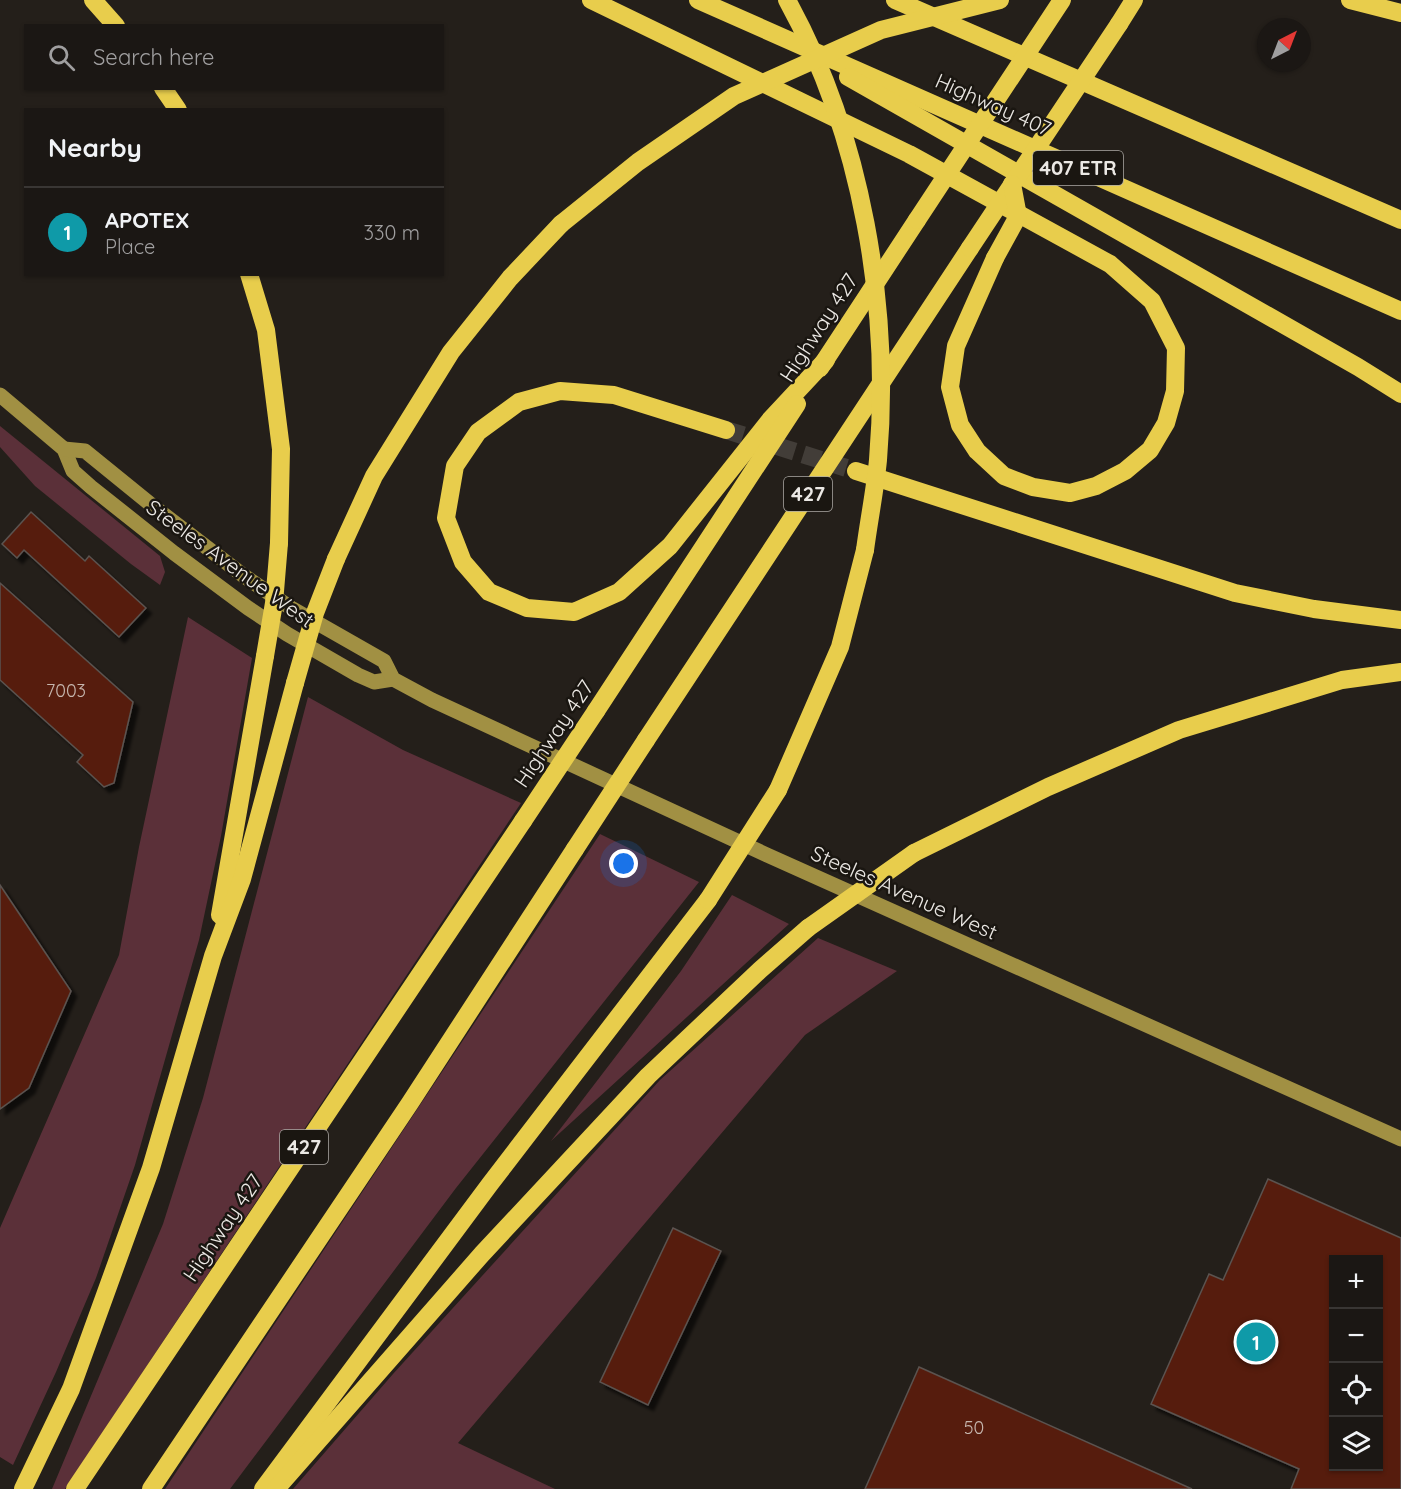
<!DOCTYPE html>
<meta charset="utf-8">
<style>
:root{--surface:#1b1714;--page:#24201d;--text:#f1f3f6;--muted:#a09fa0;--line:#393634;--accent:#a5b1fc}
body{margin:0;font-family:Quicksand,sans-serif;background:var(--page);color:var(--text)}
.controls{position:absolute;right:18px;bottom:18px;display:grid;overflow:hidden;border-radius:0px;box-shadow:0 2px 4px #0004}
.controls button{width:54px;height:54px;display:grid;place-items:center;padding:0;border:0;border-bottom:2px solid var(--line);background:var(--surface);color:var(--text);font:30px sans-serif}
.compass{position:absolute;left:1257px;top:18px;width:54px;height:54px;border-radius:50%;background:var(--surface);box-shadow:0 2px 4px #0004;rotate:42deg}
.you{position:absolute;left:624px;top:864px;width:21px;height:21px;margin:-15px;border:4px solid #fff;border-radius:50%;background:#1a73e8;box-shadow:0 0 0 9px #1a73e833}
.badge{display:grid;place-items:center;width:39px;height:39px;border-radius:50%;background:var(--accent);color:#fff;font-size:20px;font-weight:700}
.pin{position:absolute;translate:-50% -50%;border:3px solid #fff;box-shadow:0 2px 6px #0006}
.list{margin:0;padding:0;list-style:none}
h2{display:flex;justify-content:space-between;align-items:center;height:78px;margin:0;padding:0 24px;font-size:26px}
h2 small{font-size:20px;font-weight:400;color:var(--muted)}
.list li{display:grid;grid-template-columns:39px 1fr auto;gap:18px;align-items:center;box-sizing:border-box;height:90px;padding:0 24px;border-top:2px solid var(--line)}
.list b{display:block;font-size:22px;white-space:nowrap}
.list p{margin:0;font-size:20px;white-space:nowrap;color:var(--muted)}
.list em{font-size:20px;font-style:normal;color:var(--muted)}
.icon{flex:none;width:33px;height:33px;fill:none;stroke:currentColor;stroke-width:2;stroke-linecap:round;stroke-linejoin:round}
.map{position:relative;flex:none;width:1401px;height:1489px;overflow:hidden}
.search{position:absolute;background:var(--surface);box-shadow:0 2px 4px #0004;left:24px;top:24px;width:420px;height:66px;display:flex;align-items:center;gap:15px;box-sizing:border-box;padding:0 21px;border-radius:0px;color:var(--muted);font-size:22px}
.panel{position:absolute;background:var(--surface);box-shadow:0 2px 4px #0004;left:24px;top:108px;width:420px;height:168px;border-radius:0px}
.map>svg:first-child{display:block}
.green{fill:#5b3039}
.building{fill:#561f0e;stroke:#5b5350;stroke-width:1.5;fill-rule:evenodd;filter:url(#shadow)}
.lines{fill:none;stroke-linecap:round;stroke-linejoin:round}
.motorway-tunnel{stroke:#423d38;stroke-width:18;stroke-dasharray:18 9;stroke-linecap:butt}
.secondary{stroke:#a19043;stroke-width:15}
.motorway{stroke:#e8cd4c;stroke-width:18}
.motorway-bridge{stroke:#e8cd4c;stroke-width:18}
.labels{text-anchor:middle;stroke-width:5;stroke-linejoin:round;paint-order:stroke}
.number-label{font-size:18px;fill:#c6b6ae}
.shield{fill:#1a1611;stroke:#aca9a5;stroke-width:1.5}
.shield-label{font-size:20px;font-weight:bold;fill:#ebe8e4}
.street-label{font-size:21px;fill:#ebe8e4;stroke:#1a1611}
</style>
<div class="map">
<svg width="1401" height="1489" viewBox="0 0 1401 1489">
<defs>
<filter id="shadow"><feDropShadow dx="5.5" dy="5.5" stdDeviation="1.5" flood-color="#0009"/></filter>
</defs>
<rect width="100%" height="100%" fill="#241f1a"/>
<!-- green -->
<g class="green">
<polygon points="0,426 160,556 165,572 160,585 131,564 35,486 0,447"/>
<polygon points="188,617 252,658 221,836 199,940 135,1165 96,1278 56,1372 13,1465 0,1457 0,1228 119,955 139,847"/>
<polygon points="308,697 403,750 521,803 65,1489 52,1489 163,1224 203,1098"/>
<polygon points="600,834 699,882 456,1188 230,1489 165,1489"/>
<polygon points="732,895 789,924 551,1141 681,971"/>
<polygon points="818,938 897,971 805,1035 458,1443 555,1489 293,1489 393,1374 660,1080"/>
</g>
<!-- building -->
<g class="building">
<polygon points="31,512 85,561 89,556 146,608 119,637 24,550 17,558 2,544"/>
<polygon points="0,583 133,702 114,783 104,787 77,762 83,755 0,680"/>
<polygon points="0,885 71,991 29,1088 0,1109"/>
<path d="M1268 1179 1401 1238V1489H1291L1299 1469 1151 1404 1209 1274 1223 1280ZM1334 1260H1378V1467H1334Z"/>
<polygon points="673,1228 721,1251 648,1405 600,1382"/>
<polygon points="919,1367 1192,1489 865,1489"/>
</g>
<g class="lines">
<!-- motorway-tunnel -->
<polyline class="motorway-tunnel" points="726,430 856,471"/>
<!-- secondary -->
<g class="secondary">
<polyline points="0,395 64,449 73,471 91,487 174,553 248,608 287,634 358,675 374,682 393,679"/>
<polyline points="64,449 85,451 154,507 244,576 291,608 384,661 393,679 432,700 767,855 1401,1139"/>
</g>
<!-- motorway -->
<g class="motorway">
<polyline points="93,0 116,26"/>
<polyline points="591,0 909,154 1110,264 1152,301 1176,348 1175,391 1166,423 1150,450 1125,471 1096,486 1070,493 1033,487 1004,476 977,451 960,425 950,387 956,346 995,258"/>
<polyline points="698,0 1401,311"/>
<polyline points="895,0 1401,220"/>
<polyline points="1350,0 1401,13"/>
<polyline points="1119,24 1134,0"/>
<polyline points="848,77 1358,367 1401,394"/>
<polyline points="163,88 178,110"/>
<polyline points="249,274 266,330 281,449 279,543"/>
<polyline points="820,368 917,220"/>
<polyline points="726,430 614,395 560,391 519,402 478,432 455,466 446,518 463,562 489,592 527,608 574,612 619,592 670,546 770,420 826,360"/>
<polyline points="856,471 1235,593 1314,609 1401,620"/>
<polyline points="336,559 374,476 451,352 510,278 561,224"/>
<polyline points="596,711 797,404"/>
<polyline points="646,740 970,248"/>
<polyline points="778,790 840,647 865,550"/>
<polyline points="914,853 1048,787 1179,730 1342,680 1401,672"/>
<polyline points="220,915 265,656"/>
<polyline points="23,1489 71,1389 151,1168 213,956 242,879 295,683"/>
<polyline points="75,1489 523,821"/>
<polyline points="151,1489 410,1103 575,849"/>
<polyline points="263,1489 490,1184 708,900"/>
<polyline points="276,1489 482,1254 648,1076 760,970 808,928"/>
</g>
<!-- motorway-bridge -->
<g class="motorway-bridge">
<path d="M787 0C862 136 891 306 878 460 875 490 869 520 865 550"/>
<polyline points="917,220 1062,0"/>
<polyline points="561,224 638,162 734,96 881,30 1000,0"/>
<polyline points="970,248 1119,24"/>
<polyline points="995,258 1018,216 1012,184"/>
<polyline points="265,656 274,603 279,543"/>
<polyline points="295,683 315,613 336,559"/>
<polyline points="523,821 596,711"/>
<polyline points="575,849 646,740"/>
<polyline points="708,900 778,790"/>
<polyline points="808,928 914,853"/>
</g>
</g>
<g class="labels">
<!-- number labels -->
<g class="number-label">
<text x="66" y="697">7003</text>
<text x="974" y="1434">50</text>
</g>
<!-- shield labels -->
<g class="shield">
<rect x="1033" y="151" width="90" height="34" rx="4.5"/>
<rect x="784" y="477" width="48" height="34" rx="4.5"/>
<rect x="280" y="1130" width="48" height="34" rx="4.5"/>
</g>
<g class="shield-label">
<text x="1078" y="175">407 ETR</text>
<text x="808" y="501">427</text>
<text x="304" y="1154">427</text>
</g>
<!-- street labels -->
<g class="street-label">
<text transform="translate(993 105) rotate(24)" y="7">Highway 407</text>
<text transform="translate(819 328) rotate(-57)" y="7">Highway 427</text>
<text transform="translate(230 564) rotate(36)" y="7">Steeles Avenue West</text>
<text transform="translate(554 734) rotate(-56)" y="7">Highway 427</text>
<text transform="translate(904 893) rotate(24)" y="7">Steeles Avenue West</text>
<text transform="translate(223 1228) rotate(-56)" y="7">Highway 427</text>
</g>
</g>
</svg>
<div class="controls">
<button>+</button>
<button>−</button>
<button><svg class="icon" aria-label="locate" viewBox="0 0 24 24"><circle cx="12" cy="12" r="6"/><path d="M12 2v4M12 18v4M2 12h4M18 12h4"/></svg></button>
<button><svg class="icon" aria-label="layers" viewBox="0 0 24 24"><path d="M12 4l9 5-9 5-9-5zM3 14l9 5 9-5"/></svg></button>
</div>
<svg class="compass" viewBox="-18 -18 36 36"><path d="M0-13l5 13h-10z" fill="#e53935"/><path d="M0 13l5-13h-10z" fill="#a09fa0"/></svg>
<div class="you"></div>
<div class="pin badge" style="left:1256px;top:1342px;background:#0f9aa8">1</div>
<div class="search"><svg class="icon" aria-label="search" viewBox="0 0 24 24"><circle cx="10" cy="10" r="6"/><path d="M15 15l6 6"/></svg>Search here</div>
<section class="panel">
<h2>Nearby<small></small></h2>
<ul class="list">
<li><span class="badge" style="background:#0f9aa8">1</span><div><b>APOTEX</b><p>Place</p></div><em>330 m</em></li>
</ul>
</section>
</div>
